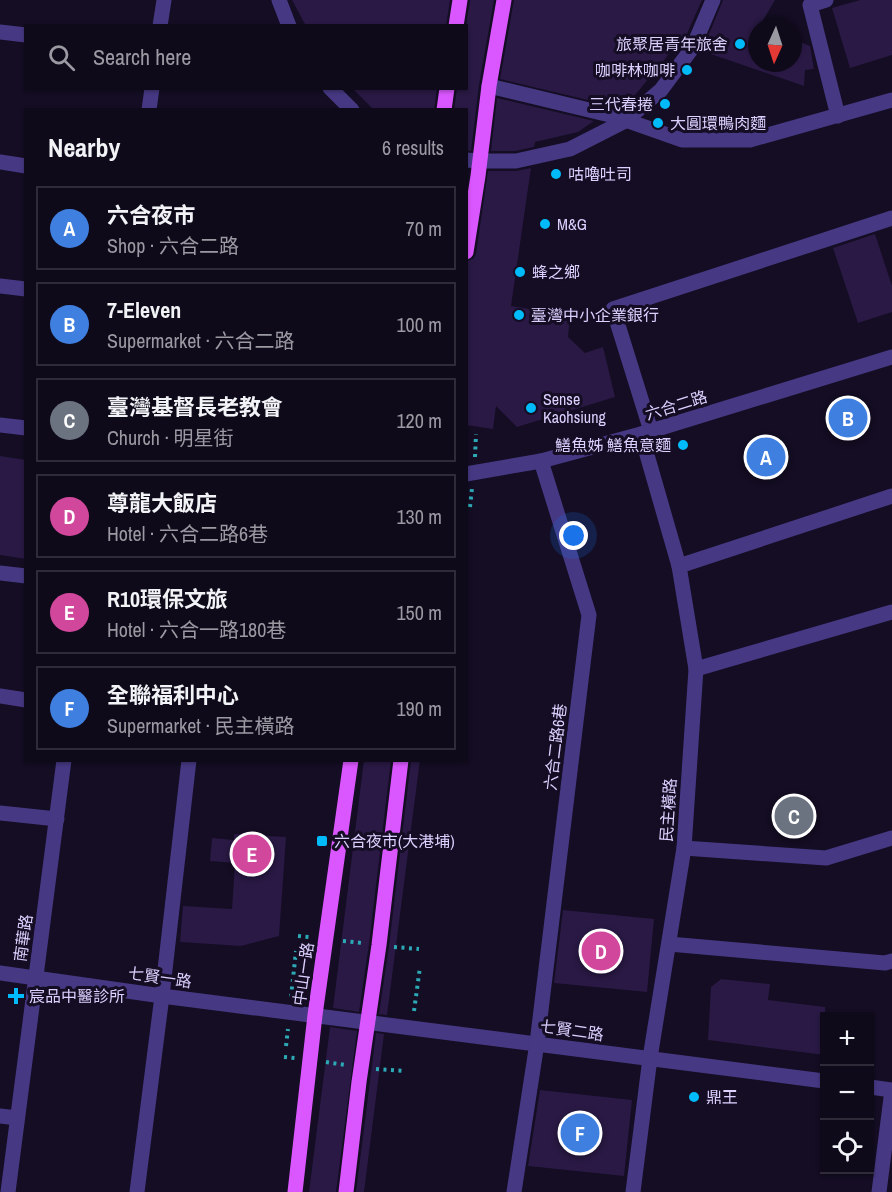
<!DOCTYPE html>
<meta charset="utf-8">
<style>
:root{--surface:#0f0a1a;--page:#1d1827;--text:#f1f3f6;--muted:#9b9aa2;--line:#2f2b39;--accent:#8c9099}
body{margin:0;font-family:"Archivo Narrow","Noto Sans TC",sans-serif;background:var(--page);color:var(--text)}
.controls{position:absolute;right:18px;bottom:18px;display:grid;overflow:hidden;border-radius:0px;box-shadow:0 2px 4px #0004}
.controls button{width:54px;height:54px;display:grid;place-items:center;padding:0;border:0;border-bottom:2px solid var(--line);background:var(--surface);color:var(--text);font:30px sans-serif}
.compass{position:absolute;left:748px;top:18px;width:54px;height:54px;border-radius:50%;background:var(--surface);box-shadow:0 2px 4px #0004;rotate:183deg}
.you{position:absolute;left:574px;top:536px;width:21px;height:21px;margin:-15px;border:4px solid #fff;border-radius:50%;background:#1a73e8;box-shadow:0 0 0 9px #1a73e833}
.badge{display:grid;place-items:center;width:39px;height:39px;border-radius:50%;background:var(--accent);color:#fff;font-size:20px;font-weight:700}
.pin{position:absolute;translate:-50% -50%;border:3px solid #fff;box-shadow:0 2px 6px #0006}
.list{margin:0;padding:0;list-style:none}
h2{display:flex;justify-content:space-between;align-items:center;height:78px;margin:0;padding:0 24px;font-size:26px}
h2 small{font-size:20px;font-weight:400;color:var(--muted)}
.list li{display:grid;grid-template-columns:39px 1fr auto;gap:18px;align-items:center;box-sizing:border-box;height:84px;margin:0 12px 12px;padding:0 12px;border:2px solid var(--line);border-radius:0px}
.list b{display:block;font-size:22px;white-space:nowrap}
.list p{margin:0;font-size:20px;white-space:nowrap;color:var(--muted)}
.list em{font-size:20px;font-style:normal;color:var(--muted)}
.icon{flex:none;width:33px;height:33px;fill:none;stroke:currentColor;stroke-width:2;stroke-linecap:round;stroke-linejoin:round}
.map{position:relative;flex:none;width:892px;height:1192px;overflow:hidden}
.search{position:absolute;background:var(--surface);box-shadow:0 2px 4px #0004;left:24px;top:24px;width:444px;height:66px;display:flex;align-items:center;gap:15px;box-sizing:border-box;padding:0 21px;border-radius:0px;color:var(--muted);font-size:22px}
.panel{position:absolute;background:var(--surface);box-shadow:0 2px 4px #0004;left:24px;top:108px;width:444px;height:654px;border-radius:0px}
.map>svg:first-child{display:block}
.building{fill:#291944}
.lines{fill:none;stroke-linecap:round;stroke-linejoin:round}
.path{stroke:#2da9b6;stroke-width:4;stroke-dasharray:3 4.5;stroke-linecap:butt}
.minor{stroke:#463883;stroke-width:15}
.major{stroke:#da57ff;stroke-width:15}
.poi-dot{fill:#00bbfb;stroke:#140d23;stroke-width:2}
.labels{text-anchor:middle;stroke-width:6;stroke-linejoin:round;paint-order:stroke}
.poi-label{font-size:16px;fill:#dcd0ff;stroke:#140d23;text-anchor:start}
.street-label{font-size:16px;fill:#dcd0ff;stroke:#140d23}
</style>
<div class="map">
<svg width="892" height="1192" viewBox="0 0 892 1192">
<rect width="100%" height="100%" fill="#140d23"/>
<!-- building -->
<g class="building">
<polygon points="292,0 450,0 446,26 306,26"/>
<polygon points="470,0 494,0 479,85 471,151 466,150 466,110 454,110 457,88 466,88 466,26"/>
<polygon points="514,0 702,0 682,45 678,43 636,94 617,107 500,79"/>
<polygon points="723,0 775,0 759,27 757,27 757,63 793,63 793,39 810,46 814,69 805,70 804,86 702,51"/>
<polygon points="860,0 892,0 892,55 850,68 832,8"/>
<polygon points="352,88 437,88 434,110 374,110"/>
<polygon points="497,98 594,121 578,132 535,142 534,147 515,151 491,151"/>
<polygon points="531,168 511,306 570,315 568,337 585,353 603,347 615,397 517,427 496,406 493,429 466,425 466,261 473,259 476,254 488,171 516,171"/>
<polygon points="875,234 892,286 892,312 858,323 833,248"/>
<polygon points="0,456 26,460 26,559 0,555"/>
<polygon points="364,760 391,760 369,944 359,1012 333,1008"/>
<polygon points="411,760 420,760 387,1015 379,1014 389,946"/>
<polygon points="234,834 286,837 279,936 241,946 180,942 183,906 232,909 235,863 210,861 212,838 234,840"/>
<polygon points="563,910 654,919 647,992 554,983"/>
<polygon points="721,979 770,984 768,1000 825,1007 825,1055 708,1040 711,987"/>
<polygon points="330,1027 357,1031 336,1192 309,1192"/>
<polygon points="376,1033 384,1034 364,1192 356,1192"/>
<polygon points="540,1090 632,1100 624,1176 528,1166"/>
</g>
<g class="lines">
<!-- path -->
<g class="path">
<polyline points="475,457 476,434"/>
<polyline points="470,507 472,488"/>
<polyline points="298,936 309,937"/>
<polyline points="343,941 362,943"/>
<polyline points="394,947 419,949"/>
<polyline points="291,997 296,951"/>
<polyline points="414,1011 420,967"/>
<polyline points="286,1046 288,1029"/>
<polyline points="284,1057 295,1058"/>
<polyline points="326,1062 345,1065"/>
<polyline points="376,1069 405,1071"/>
</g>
<!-- minor -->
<g class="minor">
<polyline points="279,0 289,26"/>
<polyline points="826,0 810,5 838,116"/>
<polyline points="160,26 164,0"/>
<polyline points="0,32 26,35"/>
<polyline points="489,86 614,116 682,140 750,140 892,100"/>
<polyline points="330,88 352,110"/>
<polyline points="149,110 152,88"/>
<polyline points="466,160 480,161 516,161 570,149 625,121 661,90 693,47 713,0"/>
<polyline points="0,162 26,166"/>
<polyline points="0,286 26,289"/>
<polyline points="0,425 26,428"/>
<polyline points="651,431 613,309 892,218"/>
<polyline points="466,474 541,461 641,434 892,357"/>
<polyline points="679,566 892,496"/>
<polyline points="0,573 26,576"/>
<polyline points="696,669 892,612"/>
<polyline points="0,696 26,700"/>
<polyline points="0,813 57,819"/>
<polyline points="684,848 826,858 892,838"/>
<polyline points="669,944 885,963 892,961"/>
<polyline points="0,973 162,996 824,1081"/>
<polyline points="870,1087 892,1090 879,1192"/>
<polyline points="0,1116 17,1118"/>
<polyline points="8,1192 64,760"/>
<polyline points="137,1192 162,996 189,760"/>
<polyline points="514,1192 537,1043 589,615 541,461"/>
<polyline points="633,1192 650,1058 684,848 696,669 679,566 641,434"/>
</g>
<!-- major -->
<g class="major">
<polyline points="456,26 460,0"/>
<polyline points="444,110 447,88"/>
<polyline points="466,252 478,176 489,86 504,0"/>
<polyline points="295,1192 315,1015 351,760"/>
<polyline points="346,1192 359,1082 379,945 401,760"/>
</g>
</g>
<!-- markers -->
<g class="poi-dot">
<circle cx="740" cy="44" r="6"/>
<circle cx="687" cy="70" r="6"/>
<circle cx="665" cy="104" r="6"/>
<circle cx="658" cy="123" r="6"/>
<circle cx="556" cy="174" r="6"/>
<circle cx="545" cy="224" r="6"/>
<circle cx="520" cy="272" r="6"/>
<circle cx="519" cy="315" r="6"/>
<circle cx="531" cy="408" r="6"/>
<circle cx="683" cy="445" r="6"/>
<rect x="316" y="835" width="12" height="12" rx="3"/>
<path d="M13 987h6v6h6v6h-6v6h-6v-6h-6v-6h6z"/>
<circle cx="694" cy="1097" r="6"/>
</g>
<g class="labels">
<!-- poi labels -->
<g class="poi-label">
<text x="728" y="50" text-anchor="end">旅聚居青年旅舍</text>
<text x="675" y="76" text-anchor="end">咖啡林咖啡</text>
<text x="653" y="110" text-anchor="end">三代春捲</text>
<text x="670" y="129">大圓環鴨肉麵</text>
<text x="568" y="180">咕嚕吐司</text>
<text x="557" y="230">M&amp;G</text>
<text x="532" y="278">蜂之鄉</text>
<text x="531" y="321">臺灣中小企業銀行</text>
<text x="543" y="405">Sense<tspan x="543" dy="18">Kaohsiung</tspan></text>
<text x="671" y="451" text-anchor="end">鱔魚姊 鱔魚意麵</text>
<text x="334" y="847">六合夜市(大港埔)</text>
<text x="29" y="1002">宸品中醫診所</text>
<text x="706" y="1103">鼎王</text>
</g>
<!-- street labels -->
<g class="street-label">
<text transform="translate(676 405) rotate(-17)" y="6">六合二路</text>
<text transform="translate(555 747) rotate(-83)" y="6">六合二路6巷</text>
<text transform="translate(668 810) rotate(-86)" y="6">民主橫路</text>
<text transform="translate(23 938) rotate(-82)" y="6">南華路</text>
<text transform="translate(303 974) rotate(-82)" y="6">中山一路</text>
<text transform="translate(160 977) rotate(8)" y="6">七賢一路</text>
<text transform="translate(572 1030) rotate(8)" y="6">七賢二路</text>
</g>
</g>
</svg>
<div class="controls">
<button>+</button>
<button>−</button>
<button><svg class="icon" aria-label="locate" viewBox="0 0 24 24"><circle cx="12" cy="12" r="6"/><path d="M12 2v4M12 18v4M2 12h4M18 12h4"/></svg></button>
</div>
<svg class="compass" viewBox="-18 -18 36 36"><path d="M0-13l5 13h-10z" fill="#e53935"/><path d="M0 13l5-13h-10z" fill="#9b9aa2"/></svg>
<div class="you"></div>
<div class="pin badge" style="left:766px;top:457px;background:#3f7fe0">A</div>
<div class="pin badge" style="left:848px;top:418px;background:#3f7fe0">B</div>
<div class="pin badge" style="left:794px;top:816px;background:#6b7280">C</div>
<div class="pin badge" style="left:601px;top:951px;background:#d1479c">D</div>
<div class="pin badge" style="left:252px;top:854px;background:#d1479c">E</div>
<div class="pin badge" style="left:580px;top:1133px;background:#3f7fe0">F</div>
<div class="search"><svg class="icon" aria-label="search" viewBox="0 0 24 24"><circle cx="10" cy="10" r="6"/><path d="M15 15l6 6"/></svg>Search here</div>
<section class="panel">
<h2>Nearby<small>6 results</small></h2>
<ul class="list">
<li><span class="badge" style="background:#3f7fe0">A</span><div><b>六合夜市</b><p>Shop · 六合二路</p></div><em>70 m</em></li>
<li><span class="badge" style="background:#3f7fe0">B</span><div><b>7-Eleven</b><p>Supermarket · 六合二路</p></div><em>100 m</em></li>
<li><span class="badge" style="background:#6b7280">C</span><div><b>臺灣基督長老教會</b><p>Church · 明星街</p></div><em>120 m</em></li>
<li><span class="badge" style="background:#d1479c">D</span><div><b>尊龍大飯店</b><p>Hotel · 六合二路6巷</p></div><em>130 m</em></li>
<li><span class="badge" style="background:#d1479c">E</span><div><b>R10環保文旅</b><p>Hotel · 六合一路180巷</p></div><em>150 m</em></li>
<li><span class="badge" style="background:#3f7fe0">F</span><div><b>全聯福利中心</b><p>Supermarket · 民主橫路</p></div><em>190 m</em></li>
</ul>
</section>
</div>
